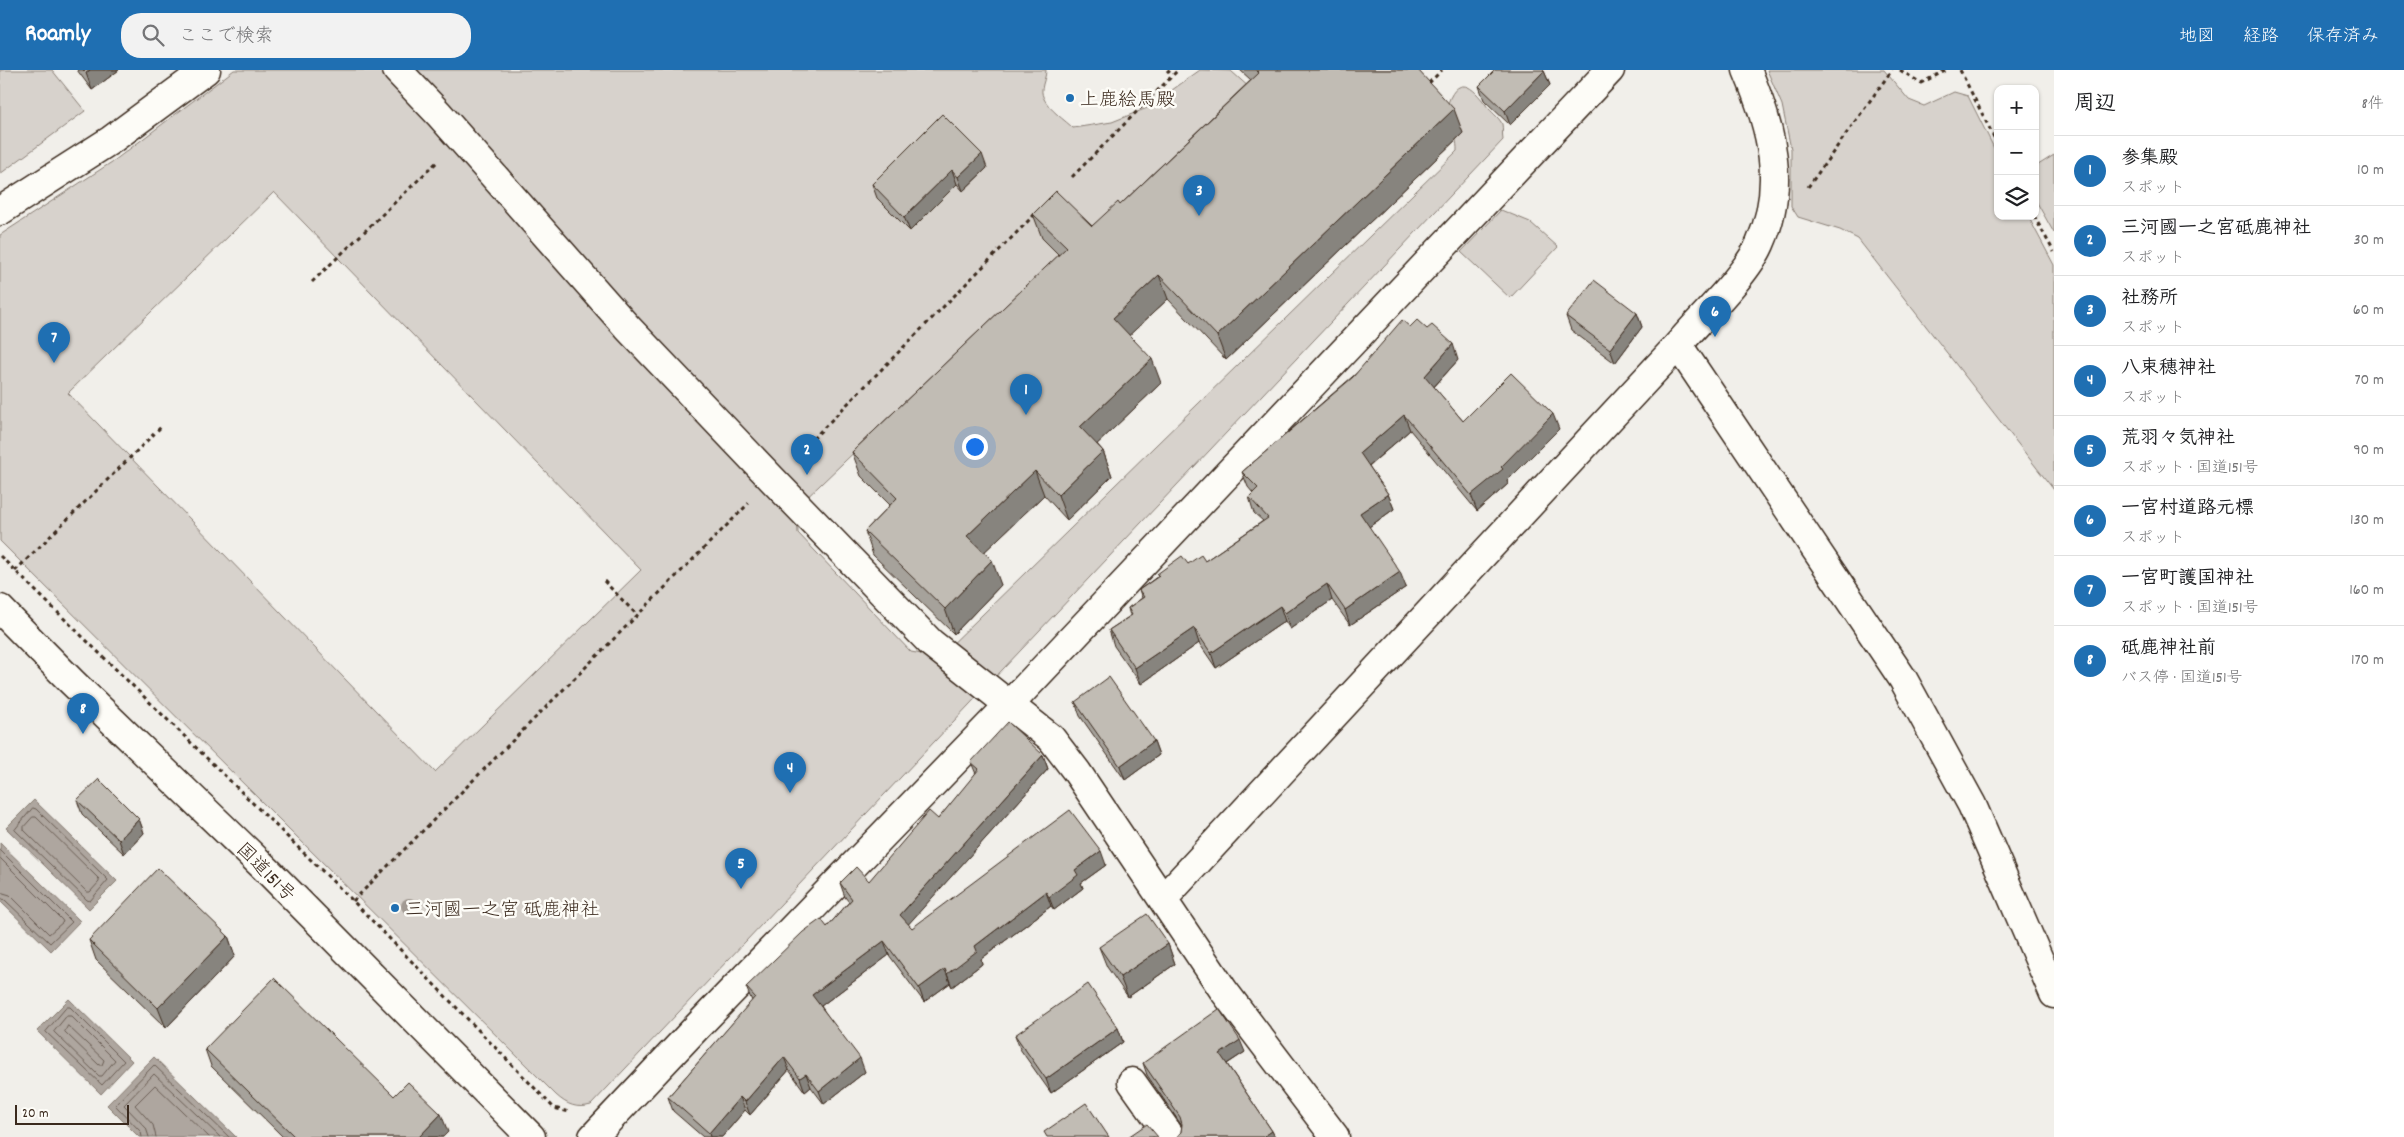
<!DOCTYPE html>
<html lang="ja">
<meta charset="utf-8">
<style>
:root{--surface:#fff;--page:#f2f2f2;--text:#202124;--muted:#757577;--line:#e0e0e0;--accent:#1f6fb2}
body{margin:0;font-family:Dekko,"Klee One",sans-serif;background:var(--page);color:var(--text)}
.controls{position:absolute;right:15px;top:15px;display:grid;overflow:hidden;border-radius:10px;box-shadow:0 1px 4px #0004}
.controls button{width:45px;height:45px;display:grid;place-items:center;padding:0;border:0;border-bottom:1px solid var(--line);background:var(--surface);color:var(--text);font:25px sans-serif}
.scale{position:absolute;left:15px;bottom:12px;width:114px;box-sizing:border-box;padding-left:5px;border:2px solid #3b2a1e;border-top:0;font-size:14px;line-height:18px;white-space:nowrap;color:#3b2a1e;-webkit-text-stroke:4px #fdfcf7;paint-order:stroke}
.you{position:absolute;left:974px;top:376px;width:18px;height:18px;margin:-12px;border:4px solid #fff;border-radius:50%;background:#1a73e8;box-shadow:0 0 0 8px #1a73e833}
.badge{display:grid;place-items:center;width:32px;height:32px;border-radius:50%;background:var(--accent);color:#fff;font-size:16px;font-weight:700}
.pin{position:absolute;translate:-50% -41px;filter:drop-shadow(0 1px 2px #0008)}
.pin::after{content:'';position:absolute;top:26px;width:18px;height:15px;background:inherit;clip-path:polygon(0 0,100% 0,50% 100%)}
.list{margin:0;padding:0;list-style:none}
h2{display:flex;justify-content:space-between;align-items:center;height:65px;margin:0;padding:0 20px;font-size:21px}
h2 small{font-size:16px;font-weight:400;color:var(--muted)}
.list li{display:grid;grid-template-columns:32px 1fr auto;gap:15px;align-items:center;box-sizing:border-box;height:70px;padding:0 20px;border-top:1px solid var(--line)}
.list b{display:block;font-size:19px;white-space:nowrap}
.list p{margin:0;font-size:16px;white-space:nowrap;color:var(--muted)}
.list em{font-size:16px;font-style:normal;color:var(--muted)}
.icon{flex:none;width:28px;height:28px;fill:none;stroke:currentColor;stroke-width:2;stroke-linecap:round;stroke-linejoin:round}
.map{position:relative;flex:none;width:2054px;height:1067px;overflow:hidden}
header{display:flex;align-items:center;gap:30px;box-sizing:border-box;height:70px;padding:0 25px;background:var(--accent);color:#fff}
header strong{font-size:24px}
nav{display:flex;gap:28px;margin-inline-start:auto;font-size:18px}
.search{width:350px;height:45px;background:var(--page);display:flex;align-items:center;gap:12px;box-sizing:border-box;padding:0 18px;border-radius:20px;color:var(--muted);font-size:19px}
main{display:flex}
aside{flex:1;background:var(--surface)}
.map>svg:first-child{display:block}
.green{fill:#d7d2cc;stroke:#897e75;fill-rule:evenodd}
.water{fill:#aea69f;stroke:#80746b}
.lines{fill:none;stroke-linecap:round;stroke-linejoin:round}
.shore{stroke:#695c52;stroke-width:1}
.street-casing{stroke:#3b2a1e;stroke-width:31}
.highway-casing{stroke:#3b2a1e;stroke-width:31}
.path{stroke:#3b2a1e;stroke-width:3;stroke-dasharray:4 4;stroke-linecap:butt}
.street{stroke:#fdfcf7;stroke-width:28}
.highway{stroke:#fdfcf7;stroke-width:28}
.tree{fill:#a29a92}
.wall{fill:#a6a29b;stroke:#3b2a1e}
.shaded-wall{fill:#87847e;stroke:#3b2a1e}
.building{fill:#c1bcb4;stroke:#3b2a1e}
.poi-dot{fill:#1f6fb2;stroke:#fdfcf7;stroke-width:2}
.labels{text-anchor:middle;stroke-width:5;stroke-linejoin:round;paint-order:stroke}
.poi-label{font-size:19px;fill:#3b2a1e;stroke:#fdfcf7;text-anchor:start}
.street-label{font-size:19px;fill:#3b2a1e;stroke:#fdfcf7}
</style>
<header>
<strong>Roamly</strong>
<div class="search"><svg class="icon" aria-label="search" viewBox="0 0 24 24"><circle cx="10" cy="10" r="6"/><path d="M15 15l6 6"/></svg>ここで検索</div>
<nav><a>地図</a><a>経路</a><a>保存済み</a></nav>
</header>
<main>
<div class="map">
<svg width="2054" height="1067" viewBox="0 0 2054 1067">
<rect width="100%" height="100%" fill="#f1efea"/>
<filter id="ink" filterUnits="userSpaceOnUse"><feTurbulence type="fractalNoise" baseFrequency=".02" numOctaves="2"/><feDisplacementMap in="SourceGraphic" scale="10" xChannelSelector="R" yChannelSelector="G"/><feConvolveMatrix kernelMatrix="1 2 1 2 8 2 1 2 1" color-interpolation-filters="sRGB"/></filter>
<g filter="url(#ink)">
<!-- green -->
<g class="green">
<polygon points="0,0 52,0 85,41 0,104"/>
<path d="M234 0H1046C1046 7 1043 12 1042 19 1040 34 1064 49 1073 58L1112 52 1147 38 1200 0 1231 1 1251 19 867 370 797 437 798 463 911 582 939 587 1457 81C1458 63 1442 45 1450 28 1463 1 1479 26 1489 39 1493 43 1500 49 1502 54 1503 58 1502 65 1503 70L591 1035C577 1039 567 1035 556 1025L0 471V165L115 90ZM274 122 641 500 435 702 68 323Z"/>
<polygon points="1767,0 1884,0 1909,30 1924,36 1954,22 1968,26 1998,86 1998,146 2028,146 2054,195 2054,420 1858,169 1840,160 1798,147 1791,136 1791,79 1782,35"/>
<polygon points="2054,85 2054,163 2035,129 2035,97"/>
<polygon points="1501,140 1530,152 1558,177 1510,228 1461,182"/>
</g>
<!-- water -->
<g class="water">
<polygon points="34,730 117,811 89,839 6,758"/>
<polygon points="0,773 80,851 51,881 0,831"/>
<polygon points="69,929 132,991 101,1024 37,961"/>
<polygon points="154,987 236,1067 139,1067 107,1035"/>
</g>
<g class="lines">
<!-- shore -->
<g class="shore">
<polygon points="33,738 36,739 108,810 90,831 87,830 15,760"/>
<polygon points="33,747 36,747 99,809 99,812 90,822 87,822 24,760 24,757"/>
<polyline points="0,780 72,852 50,873 5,830 0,828"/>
<polyline points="0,788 62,850 63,852 49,864 10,825 0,822"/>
<polygon points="67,937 70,937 124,991 102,1015 46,962"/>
<polygon points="67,946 71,946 115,990 102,1006 99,1006 54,962"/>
<polygon points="68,956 104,990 102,995 99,995 65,962"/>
<polyline points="142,1067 141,1062 115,1035 154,995 229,1067"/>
<polyline points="149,1067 146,1058 124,1035 154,1004 220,1067"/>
<polyline points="156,1067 153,1055 135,1035 155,1015 209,1067"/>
</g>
<!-- street casing -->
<g class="street-casing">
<g id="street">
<polyline points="397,0 439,44 628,258 772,409 931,573 1051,668 1077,702 1224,921 1335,1067"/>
<polyline points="0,141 111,70 206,0"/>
<polyline points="1678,275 1903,609 1972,735 2054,924"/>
<path d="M1163 829 1678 275C1701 248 1747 204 1760 174 1787 114 1771 57 1747 0"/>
<polyline points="1132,1012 1171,1067"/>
<polyline points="593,1067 696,958 1009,635 1610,0"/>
</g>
</g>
<!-- highway casing -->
<g class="highway-casing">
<polyline id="highway" points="0,539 72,612 269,802 531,1067"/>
</g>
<!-- path -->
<g class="path">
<polyline points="1167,0 1172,5"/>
<polyline points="1900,0 1921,13 1947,0"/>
<polyline points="1960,0 1998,75"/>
<polyline points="1429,13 1442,0"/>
<polyline points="1072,107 1178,0"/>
<polyline points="1808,117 1892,0"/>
<polyline points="2034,146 2054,182"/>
<polyline points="312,212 438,91"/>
<polyline points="796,386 1036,143"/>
<polyline points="0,486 353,831 554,1038 569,1042"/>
<polyline points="15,501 163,355"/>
<polyline points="604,511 637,545"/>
<polyline points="353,831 749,433"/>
</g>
<!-- street -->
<use href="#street" class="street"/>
<!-- highway -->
<use href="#highway" class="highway"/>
</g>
<!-- trees -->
<circle class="tree" cx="409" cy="836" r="8"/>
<!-- wall -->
<g class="wall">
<polygon points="77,0 119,0 92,20"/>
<polygon points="1240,0 1418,0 1463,63 1226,290 1168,229 1129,265 1161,313 1097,374 1103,381 1112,406 1067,450 1044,425 984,482 1001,515 954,564 873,485 865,461 890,435 861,406 852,382 1059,185 1042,168 1033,144 1092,156 1120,135 1251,10"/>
<polygon points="1544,1 1550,15 1510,55 1484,30 1479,16"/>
<polygon points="942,44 987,98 963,121 957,114 910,161 877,128 872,114"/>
<polygon points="1637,243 1642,257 1615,293 1571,260 1566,246"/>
<polygon points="1410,257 1458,290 1434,317 1463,351 1559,359 1507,411 1508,414 1477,441 1410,360 1369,396 1388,424 1394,439 1369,457 1406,517 1350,555 1332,530 1290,559 1285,551 1216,598 1199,573 1141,614 1114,576 1109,560 1130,546 1128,538 1142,528 1139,520 1158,506 1157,504 1188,494 1205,491 1263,451 1254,443 1249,427 1253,423 1248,417 1242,402"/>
<polygon points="1075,632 1154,671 1159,685 1125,710 1080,646"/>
<polygon points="1043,685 1048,699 908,854 912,858 1106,795 1081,813 1083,818 1054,840 1051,836 981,889 982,894 952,917 950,913 924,932 889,885 821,936 865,1002 824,1034 811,1017 805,1022 789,1000 750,1045 745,1040 722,1067 703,1067 673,1041 668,1027 752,931 746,917 827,857 849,832 845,827 840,813 869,811 938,749 976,704 971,692"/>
<polygon points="77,730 139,749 144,763 124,784 82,744"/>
<polygon points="228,866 235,886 166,958 96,890 89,870"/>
<polygon points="1168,874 1175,894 1128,927 1107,897 1099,877"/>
<polygon points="1118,958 1123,972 1051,1023 1020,979 1015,965"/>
<polygon points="205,979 394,1026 448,1062 443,1067 283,1067 211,996"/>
<polygon points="1245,982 1227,994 1272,1061 1275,1067 1177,1067 1181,1062 1182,1056 1147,1005 1143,993"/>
</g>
<!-- shaded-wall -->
<g class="shaded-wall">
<polygon points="90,0 119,0 92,20 86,3"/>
<polygon points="1544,1 1550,15 1510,55 1505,41"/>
<polygon points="1454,39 1463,63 1226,290 1217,266"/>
<polygon points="982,84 987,98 963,121 958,107"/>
<polygon points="952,100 957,114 910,161 904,147"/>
<polygon points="1159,205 1168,229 1121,273 1113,248"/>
<polygon points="1637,243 1642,257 1615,293 1610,279"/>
<polygon points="1453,274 1458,290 1430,321 1425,306"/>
<polygon points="1152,289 1161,313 1089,382 1080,357"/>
<polygon points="1553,344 1559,359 1507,411 1508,414 1477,441 1471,425"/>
<polygon points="1404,345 1410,360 1366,398 1360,383"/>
<polygon points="1103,381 1112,406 1067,450 1058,425"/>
<polygon points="1035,401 1044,425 976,490 967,466"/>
<polygon points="1388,424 1394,439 1366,459 1360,443"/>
<polygon points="992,490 1001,515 954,564 945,539"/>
<polygon points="1400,502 1406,517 1350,555 1345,540"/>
<polygon points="1327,514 1332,530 1290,559 1285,543"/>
<polygon points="1280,536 1285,551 1216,598 1211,583"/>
<polygon points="1194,558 1199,573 1141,614 1135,598"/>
<polygon points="1154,671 1159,685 1125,710 1120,696"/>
<polygon points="1043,685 1048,699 905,858 900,845"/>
<polygon points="139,749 144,763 124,784 119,770"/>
<polygon points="1101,781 1106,795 1081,813 1083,818 1054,840 1049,827 1075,800"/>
<polygon points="1046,822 1051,836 981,889 982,894 952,917 947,904 975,876"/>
<polygon points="228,866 235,886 166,958 158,938"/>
<polygon points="884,871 889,885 817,939 812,925"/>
<polygon points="1168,874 1175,894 1128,927 1120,907"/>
<polygon points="945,899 950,913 924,932 919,918"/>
<polygon points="1118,958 1123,972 1051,1023 1046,1009"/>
<polygon points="1240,970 1245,982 1225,995 1220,984"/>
<polygon points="784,987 789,1000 750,1045 745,1032"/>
<polygon points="860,988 865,1002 824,1034 819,1021"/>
<polygon points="806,1004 811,1017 805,1022 800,1008"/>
<polygon points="740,1027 745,1040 722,1067 710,1067 709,1063"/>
<polygon points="441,1044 448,1062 443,1067 419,1067"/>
<polygon points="1272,1061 1275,1067 1263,1067"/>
</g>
<!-- building -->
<g class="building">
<polygon points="83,0 90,0 86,3"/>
<polygon points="1256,0 1418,0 1454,39 1217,266 1159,205 1113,248 1152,289 1080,357 1103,381 1058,425 1035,401 967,466 992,490 945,539 865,461 897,428 852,382 1067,177 1033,144 1056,121 1092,156 1118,132 1120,135 1259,3"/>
<polygon points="1495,0 1543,0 1544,1 1505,41 1479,16"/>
<polygon points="942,44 982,84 958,107 952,100 904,147 872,114"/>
<polygon points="1594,210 1637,243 1610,279 1566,246"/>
<polygon points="1402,250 1410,257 1417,250 1427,259 1432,255 1453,274 1425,306 1463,351 1511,303 1553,344 1501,397 1503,399 1471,425 1404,345 1360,383 1388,424 1360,443 1400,502 1345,540 1327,514 1285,543 1280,536 1211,583 1194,558 1135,598 1109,560 1132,545 1128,538 1144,527 1139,520 1159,506 1157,504 1182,486 1188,494 1201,485 1205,491 1268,448 1249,427 1258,418 1242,402 1353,307"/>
<polygon points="1109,607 1154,671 1120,696 1075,632"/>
<polygon points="1008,652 1043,685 900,845 912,858 1070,740 1101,781 1075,800 1078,805 1049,827 1046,822 975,876 977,881 947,904 945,899 919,918 884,871 812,925 860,988 819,1021 806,1004 800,1008 784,987 745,1032 740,1027 709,1063 668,1027 755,927 746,917 803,862 821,849 827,857 852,829 840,813 856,797 869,811 929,741 938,749 979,699 971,692"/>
<polygon points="99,709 139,749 119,770 77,730"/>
<polygon points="158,798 228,866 158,938 89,870"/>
<polygon points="1147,844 1168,874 1120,907 1099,877"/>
<polygon points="274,908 394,1026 408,1012 441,1044 419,1067 295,1067 205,979"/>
<polygon points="1088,914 1118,958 1046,1009 1015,965"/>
<polygon points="1219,939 1240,970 1220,984 1272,1061 1263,1067 1177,1067 1181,1062 1182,1054 1180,1047 1143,993"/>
<polygon points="1086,1033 1109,1067 1047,1067 1044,1062"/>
<polygon points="1147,1054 1158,1067 1128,1067"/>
</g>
</g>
<!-- markers -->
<g class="poi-dot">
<circle cx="1070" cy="28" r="5"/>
<circle cx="395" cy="838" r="5"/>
</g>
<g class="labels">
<!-- poi labels -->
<g class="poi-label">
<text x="1080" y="35">上鹿絵馬殿</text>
<text x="405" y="845">三河國一之宮 砥鹿神社</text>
</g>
<!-- street labels -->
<g class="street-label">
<text transform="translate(267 801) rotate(45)" y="7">国道151号</text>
</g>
</g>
</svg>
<div class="controls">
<button>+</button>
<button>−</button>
<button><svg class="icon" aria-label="layers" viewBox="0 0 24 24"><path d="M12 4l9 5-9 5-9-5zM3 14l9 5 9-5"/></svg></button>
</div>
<div class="scale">20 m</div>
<div class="you"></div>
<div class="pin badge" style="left:1026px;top:345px">1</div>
<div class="pin badge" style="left:807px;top:405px">2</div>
<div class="pin badge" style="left:1199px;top:146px">3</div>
<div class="pin badge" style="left:790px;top:723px">4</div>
<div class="pin badge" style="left:741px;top:819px">5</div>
<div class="pin badge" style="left:1715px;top:267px">6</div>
<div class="pin badge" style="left:54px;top:293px">7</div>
<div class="pin badge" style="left:83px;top:664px">8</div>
</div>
<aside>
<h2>周辺<small>8件</small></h2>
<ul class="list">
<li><span class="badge">1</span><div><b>参集殿</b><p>スポット</p></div><em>10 m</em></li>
<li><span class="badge">2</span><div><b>三河國一之宮砥鹿神社</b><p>スポット</p></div><em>30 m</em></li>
<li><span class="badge">3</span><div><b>社務所</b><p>スポット</p></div><em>60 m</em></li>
<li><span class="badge">4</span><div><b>八束穂神社</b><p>スポット</p></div><em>70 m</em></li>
<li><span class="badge">5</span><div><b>荒羽々気神社</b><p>スポット · 国道151号</p></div><em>90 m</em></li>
<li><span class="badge">6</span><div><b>一宮村道路元標</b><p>スポット</p></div><em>130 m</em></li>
<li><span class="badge">7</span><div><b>一宮町護国神社</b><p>スポット · 国道151号</p></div><em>160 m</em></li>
<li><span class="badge">8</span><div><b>砥鹿神社前</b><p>バス停 · 国道151号</p></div><em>170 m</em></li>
</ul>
</aside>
</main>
